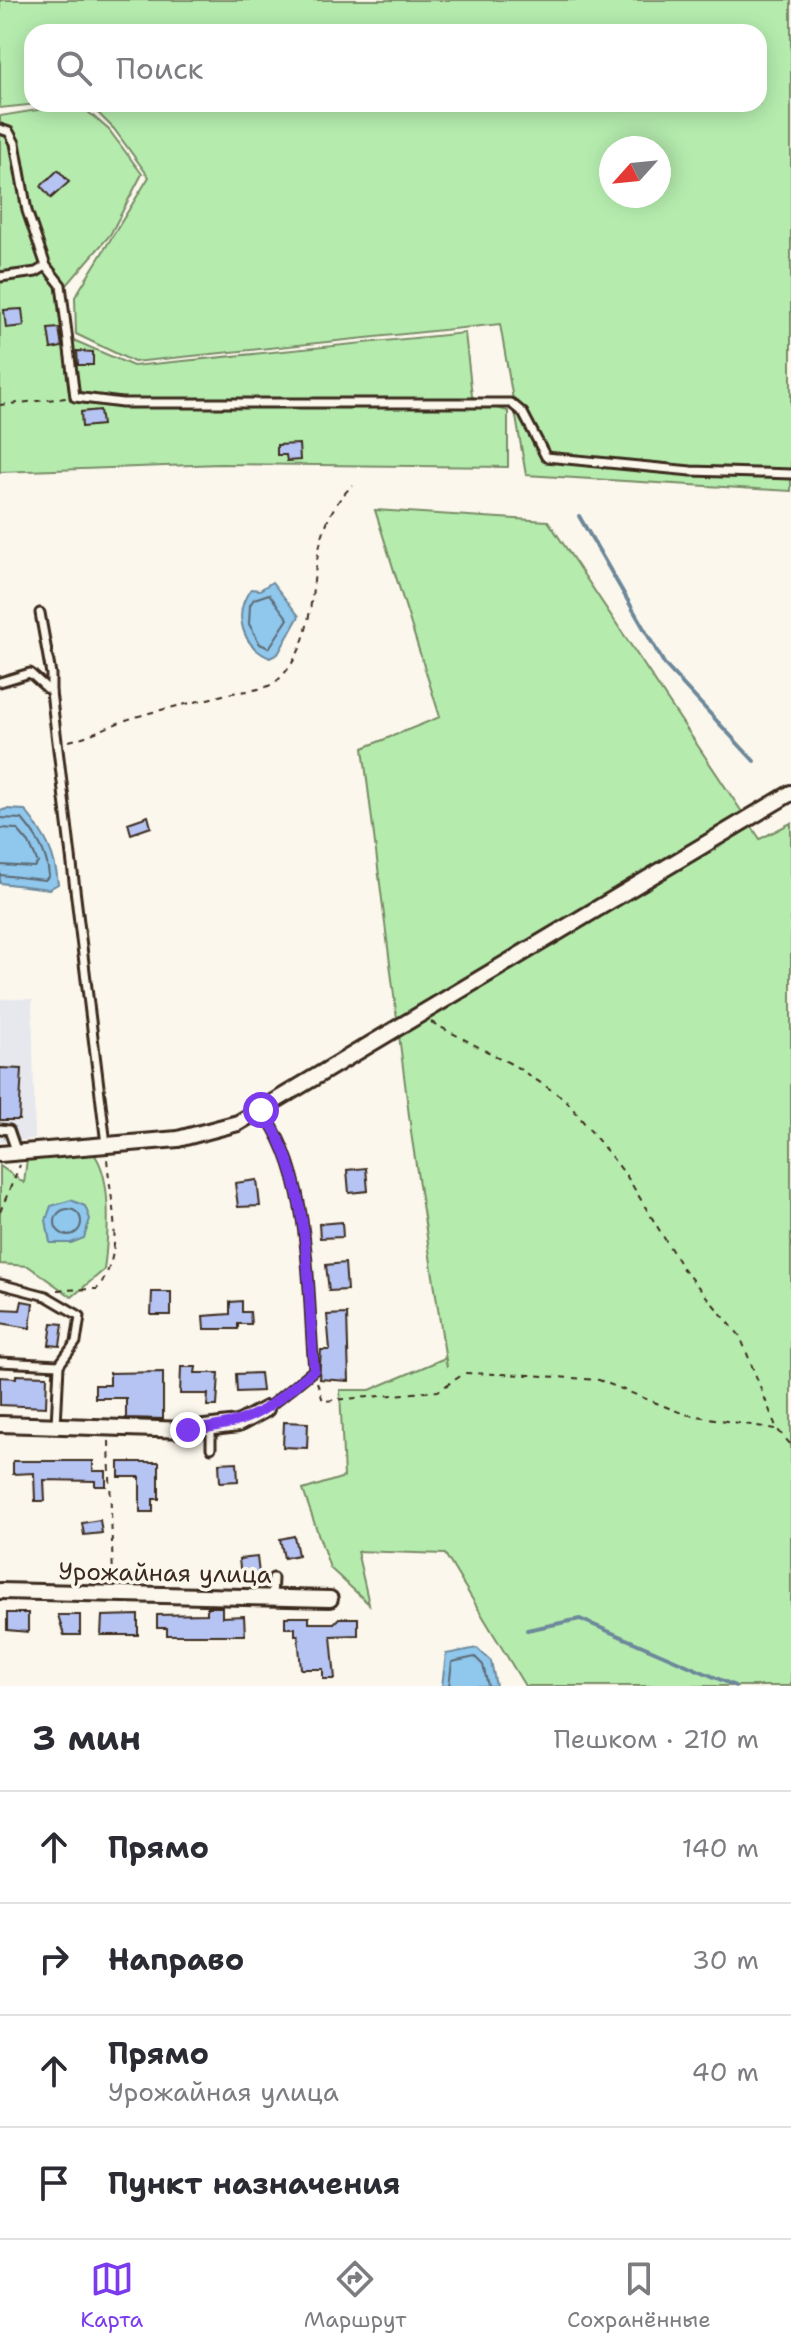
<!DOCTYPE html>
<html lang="ru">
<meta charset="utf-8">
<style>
:root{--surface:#fff;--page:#f2f2f3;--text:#2b2b33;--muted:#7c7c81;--line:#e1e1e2;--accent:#7c3aed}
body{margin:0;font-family:"Shantell Sans",sans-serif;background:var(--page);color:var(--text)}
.compass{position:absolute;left:599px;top:136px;width:72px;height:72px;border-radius:50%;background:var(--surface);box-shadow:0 4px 20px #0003;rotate:243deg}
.stop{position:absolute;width:24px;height:24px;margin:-18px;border:6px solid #7c3aed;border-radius:50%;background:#fff}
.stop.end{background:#7c3aed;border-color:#fff;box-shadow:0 2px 8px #0008}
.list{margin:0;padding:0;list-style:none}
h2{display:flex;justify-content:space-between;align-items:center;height:104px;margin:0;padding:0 32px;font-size:34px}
h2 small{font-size:26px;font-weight:400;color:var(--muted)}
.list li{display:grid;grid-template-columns:52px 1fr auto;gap:24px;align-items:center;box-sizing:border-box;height:112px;padding:0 32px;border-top:2px solid var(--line)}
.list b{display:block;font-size:30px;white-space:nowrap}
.list p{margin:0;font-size:26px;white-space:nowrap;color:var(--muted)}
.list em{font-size:26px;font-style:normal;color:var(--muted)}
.icon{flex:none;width:44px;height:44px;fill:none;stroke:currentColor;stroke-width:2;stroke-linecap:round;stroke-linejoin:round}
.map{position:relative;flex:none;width:791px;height:1686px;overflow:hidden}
.search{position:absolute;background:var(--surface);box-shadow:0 4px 20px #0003;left:24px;right:24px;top:24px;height:88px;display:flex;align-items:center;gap:20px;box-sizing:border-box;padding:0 28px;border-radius:24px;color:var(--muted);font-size:30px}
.sheet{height:552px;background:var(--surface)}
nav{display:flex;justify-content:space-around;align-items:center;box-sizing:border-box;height:112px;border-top:2px solid var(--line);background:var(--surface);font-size:22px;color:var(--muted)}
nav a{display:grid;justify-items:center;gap:4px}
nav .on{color:var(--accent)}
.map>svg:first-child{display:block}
.built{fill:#e6e8ee}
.green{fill:#b5ecae;stroke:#788b66;stroke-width:2;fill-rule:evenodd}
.water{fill:#8fc7ed;stroke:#6d889a;stroke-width:2}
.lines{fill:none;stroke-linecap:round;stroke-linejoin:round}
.shore{stroke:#5d6971;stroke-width:2}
.stream{stroke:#6d889a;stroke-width:4}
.building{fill:#b6c4f4;stroke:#3b2a1e;stroke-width:2}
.lane-casing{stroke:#3b2a1e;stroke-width:13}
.street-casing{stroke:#3b2a1e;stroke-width:20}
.path{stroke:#3b2a1e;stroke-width:2;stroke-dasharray:6 6;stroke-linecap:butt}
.lane{stroke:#fbf7ec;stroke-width:7}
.street{stroke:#fbf7ec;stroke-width:14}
.route{stroke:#7c3aed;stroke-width:10}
.labels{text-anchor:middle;stroke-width:7;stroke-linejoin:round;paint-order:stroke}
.street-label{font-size:24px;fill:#3b2a1e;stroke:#fbf7ec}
</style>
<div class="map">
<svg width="791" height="1686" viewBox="0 0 791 1686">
<rect width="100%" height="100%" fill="#fbf7ec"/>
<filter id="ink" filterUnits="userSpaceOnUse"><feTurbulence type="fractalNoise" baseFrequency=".0125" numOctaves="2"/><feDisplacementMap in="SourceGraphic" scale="16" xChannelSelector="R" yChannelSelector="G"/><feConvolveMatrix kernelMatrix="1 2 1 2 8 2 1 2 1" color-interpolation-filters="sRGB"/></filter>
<g filter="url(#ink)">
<!-- built -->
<polygon class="built" points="0,999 32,999 35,1139 0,1142"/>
<!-- green -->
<g class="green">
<path d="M0 0H791V491L526 475 500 324 134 362 76 334 75 297 149 177 114 129 89 104H759V32H32V104H38L0 108ZM611 148H659V196H611Z"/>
<polygon points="74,104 79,104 109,130 142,174 110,235 66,286 71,339 133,366 465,333 472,396 481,404 508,411 508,467 220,464 0,472 0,116"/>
<polygon points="375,510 548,521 760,839 791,823 791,1686 525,1686 445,1554 357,1551 369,1604 330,1568 303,1490 344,1477 340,1390 370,1390 445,1358 447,1367 412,1139 363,748 440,717"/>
<path d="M94 1154C113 1179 108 1239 104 1270L72 1297 28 1266 0 1264V1166L24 1183 27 1159Z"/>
</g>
<!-- water -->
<g class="water">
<path d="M272 582 299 616 278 654 270 658C242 646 232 614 251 589L260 590Z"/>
<path d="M6 809 25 810C45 835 55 852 58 884L49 889 0 883V811Z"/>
<polygon points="71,1200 85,1206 90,1219 84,1238 71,1243 50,1243 46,1220 51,1206"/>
<polygon points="477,1648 491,1661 496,1686 442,1686 446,1654"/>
</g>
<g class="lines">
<!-- shore -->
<g class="shore">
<polygon points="269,594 288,619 269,648 260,644 249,624 250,605 254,599"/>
<path d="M0 818 22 819C37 837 47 852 49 876L45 880 0 875"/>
<polyline points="0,828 17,829 29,843 38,863 34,867 0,865"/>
<circle cx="68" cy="1222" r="13"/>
<polyline points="449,1686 452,1662 475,1657 483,1665 488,1686"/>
</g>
<!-- stream -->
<g class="stream">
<polyline points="579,516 665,665 754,761"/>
<polyline points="527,1630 580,1619 735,1686"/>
</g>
</g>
<!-- building -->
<g class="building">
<polygon points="58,170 69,182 51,198 41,186"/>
<polygon points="22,309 24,326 6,328 4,310"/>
<polygon points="59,328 62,347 51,349 48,329"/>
<polygon points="77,351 93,352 93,365 78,365"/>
<polygon points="100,410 102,425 82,427 81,412"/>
<polygon points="299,444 300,460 287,461 286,455 277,455 277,445"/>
<polygon points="148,816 151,827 131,834 128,823"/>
<polygon points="0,1068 22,1069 19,1120 0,1120"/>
<polygon points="366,1168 368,1191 349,1193 347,1170"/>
<polygon points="257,1180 260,1206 238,1207 235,1183"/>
<polygon points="342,1222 343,1237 320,1238 319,1224"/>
<polygon points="345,1263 347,1290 329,1291 326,1265"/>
<polygon points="152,1292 171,1292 171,1315 151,1315"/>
<polygon points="22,1301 33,1303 30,1328 0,1323 0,1309 20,1310"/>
<polygon points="242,1301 242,1312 250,1312 251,1324 238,1324 238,1329 204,1329 203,1316 230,1314 230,1302"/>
<polygon points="347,1314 349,1381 319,1379 321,1350 330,1350 327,1315"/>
<polygon points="52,1323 63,1324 60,1346 49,1345"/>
<polygon points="181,1367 196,1367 195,1373 219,1373 217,1406 207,1406 208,1394 180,1394"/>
<polygon points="163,1372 163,1419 126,1418 126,1398 95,1398 95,1385 110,1385 110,1373"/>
<polygon points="260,1373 262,1391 237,1392 236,1374"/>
<polygon points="16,1375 47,1376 46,1407 0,1405 0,1377 16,1378"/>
<polygon points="284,1422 308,1423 307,1448 283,1447"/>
<polygon points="13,1461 93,1461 93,1471 106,1471 106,1486 95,1486 95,1481 44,1480 45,1501 35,1501 34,1473 13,1474"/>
<polygon points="119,1462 159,1462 159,1499 153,1499 153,1512 140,1512 140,1477 119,1477"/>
<polygon points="237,1462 238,1481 220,1482 219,1463"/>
<polygon points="100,1520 102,1533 84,1535 82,1523"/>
<polygon points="294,1536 298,1555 284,1558 280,1539"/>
<polygon points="257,1557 259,1574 241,1577 239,1559"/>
<polygon points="207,1607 222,1607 222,1617 244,1616 245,1635 167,1635 167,1628 157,1628 157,1615 207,1614"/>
<polygon points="7,1613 28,1613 28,1632 7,1630"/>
<polygon points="58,1615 80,1615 80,1635 64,1635"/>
<polygon points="138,1615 138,1635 101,1635 102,1616"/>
<polygon points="285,1617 309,1617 309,1623 334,1623 339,1618 358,1618 358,1635 331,1636 335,1679 323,1679 323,1669 301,1669 298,1635 295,1635 295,1628 285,1628"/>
</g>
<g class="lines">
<!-- lane casing -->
<g class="lane-casing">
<g id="lane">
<polyline points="0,129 9,132 15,143 27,211 46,266 61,285 75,397 122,403 511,403 523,413 546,457 691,471 791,474"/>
<polyline points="0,277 36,272 46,266"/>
<polyline points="40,613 51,674 51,692 106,1144"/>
<polyline points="0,682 30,673 51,692"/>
<path d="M261 1110C312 1173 307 1290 314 1370L266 1409"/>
<polyline points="0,1129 9,1130 17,1153"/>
<polyline points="0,1284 46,1296 80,1316 76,1342 59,1365 56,1425"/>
<polyline points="0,1362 59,1365"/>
<polyline points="211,1448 211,1428"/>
<polyline points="272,1598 273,1578"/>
</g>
</g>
<!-- street casing -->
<g class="street-casing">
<g id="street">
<polyline points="0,1154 178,1139 238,1123 791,793"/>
<polyline points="0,1424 188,1430 238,1424 266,1409"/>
<polyline points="0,1591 330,1599"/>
</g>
</g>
<!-- path -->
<g class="path">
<polyline points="0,405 66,398"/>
<path d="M69 741C89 736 107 727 126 720 159 709 194 703 227 694 244 690 266 692 279 679 332 628 294 538 353 485"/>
<polyline points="431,1022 515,1066 565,1099 626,1175 683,1269 740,1336 777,1429 791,1445"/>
<polyline points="0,1212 20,1165"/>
<path d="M57 1290 97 1289C127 1251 110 1202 107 1158"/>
<polyline points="317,1382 323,1401 438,1391 465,1373 530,1375 599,1380 684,1414 775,1429"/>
<polyline points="109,1441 113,1579"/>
</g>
<!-- lane -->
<use href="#lane" class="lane"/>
<!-- street -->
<use href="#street" class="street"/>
</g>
</g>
<g class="lines" filter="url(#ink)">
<!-- route -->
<path class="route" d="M188 1430C254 1424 264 1411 314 1370 307 1291 312 1173 261 1110"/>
</g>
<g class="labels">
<!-- street labels -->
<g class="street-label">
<text transform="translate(165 1573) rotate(1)" y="8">Урожайная улица</text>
</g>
</g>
</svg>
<svg class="compass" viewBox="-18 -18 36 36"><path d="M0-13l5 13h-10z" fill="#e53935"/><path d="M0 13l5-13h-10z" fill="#7c7c81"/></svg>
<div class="stop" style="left:261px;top:1110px"></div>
<div class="stop end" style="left:188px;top:1430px"></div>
<div class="search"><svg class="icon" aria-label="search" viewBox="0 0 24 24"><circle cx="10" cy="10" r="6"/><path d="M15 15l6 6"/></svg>Поиск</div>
</div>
<section class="sheet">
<h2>3 мин<small>Пешком · 210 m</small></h2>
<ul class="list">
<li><svg class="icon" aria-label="ahead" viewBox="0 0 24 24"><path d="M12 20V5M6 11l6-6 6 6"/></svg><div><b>Прямо</b></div><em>140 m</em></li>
<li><svg class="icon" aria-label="right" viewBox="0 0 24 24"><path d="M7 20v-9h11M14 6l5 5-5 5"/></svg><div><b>Направо</b></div><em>30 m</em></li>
<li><svg class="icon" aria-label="ahead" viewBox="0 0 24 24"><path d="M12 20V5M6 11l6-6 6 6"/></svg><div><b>Прямо</b><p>Урожайная улица</p></div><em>40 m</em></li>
<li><svg class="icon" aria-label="arrive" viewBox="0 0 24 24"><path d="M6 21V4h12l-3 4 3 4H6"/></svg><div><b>Пункт назначения</b></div></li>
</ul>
</section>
<nav>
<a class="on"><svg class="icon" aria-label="map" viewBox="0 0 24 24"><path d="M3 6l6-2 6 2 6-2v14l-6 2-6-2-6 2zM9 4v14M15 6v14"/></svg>Карта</a>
<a><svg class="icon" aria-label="directions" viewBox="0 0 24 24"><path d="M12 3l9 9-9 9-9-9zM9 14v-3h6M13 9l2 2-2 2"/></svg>Маршрут</a>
<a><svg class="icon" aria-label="saved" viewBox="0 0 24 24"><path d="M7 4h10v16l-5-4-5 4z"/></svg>Сохранённые</a>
</nav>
